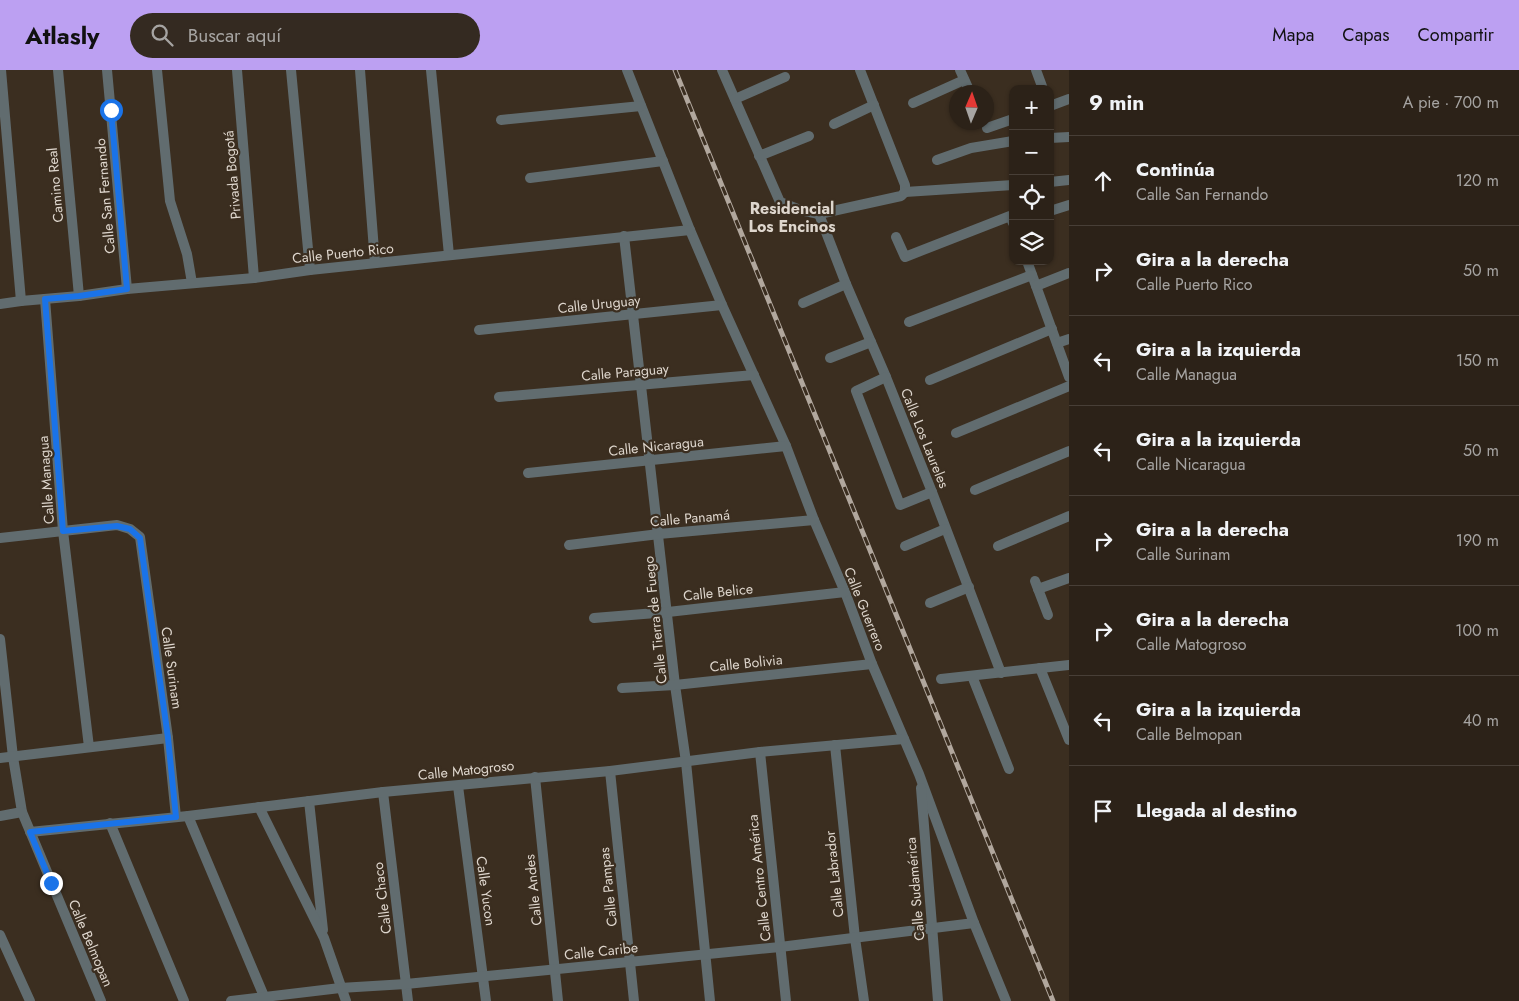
<!DOCTYPE html>
<html lang="es">
<meta charset="utf-8">
<style>
:root{--surface:#2c2218;--page:#342a21;--text:#f1f3f6;--muted:#a6a4a2;--line:#483f37;--accent:#bca0f2}
body{margin:0;font-family:Jost,sans-serif;background:var(--page);color:var(--text)}
.controls{position:absolute;right:15px;top:15px;display:grid;overflow:hidden;border-radius:10px;box-shadow:0 1px 4px #0004}
.controls button{width:45px;height:45px;display:grid;place-items:center;padding:0;border:0;border-bottom:1px solid var(--line);background:var(--surface);color:var(--text);font:25px sans-serif}
.compass{position:absolute;left:949px;top:15px;width:45px;height:45px;border-radius:50%;background:var(--surface);box-shadow:0 1px 4px #0004;rotate:2deg}
.stop{position:absolute;width:15px;height:15px;margin:-11px;border:4px solid #1a73e8;border-radius:50%;background:#fff}
.stop.end{background:#1a73e8;border-color:#fff;box-shadow:0 1px 5px #0008}
.list{margin:0;padding:0;list-style:none}
h2{display:flex;justify-content:space-between;align-items:center;height:65px;margin:0;padding:0 20px;font-size:21px}
h2 small{font-size:16px;font-weight:400;color:var(--muted)}
.list li{display:grid;grid-template-columns:32px 1fr auto;gap:15px;align-items:center;box-sizing:border-box;height:90px;padding:0 20px;border-top:1px solid var(--line)}
.list b{display:block;font-size:19px;white-space:nowrap}
.list p{margin:0;font-size:16px;white-space:nowrap;color:var(--muted)}
.list em{font-size:16px;font-style:normal;color:var(--muted)}
.icon{flex:none;width:28px;height:28px;fill:none;stroke:currentColor;stroke-width:2;stroke-linecap:round;stroke-linejoin:round}
.map{position:relative;flex:none;width:1069px;height:931px;overflow:hidden}
header{display:flex;align-items:center;gap:30px;box-sizing:border-box;height:70px;padding:0 25px;background:var(--accent);color:#111}
header strong{font-size:24px}
nav{display:flex;gap:28px;margin-inline-start:auto;font-size:18px}
.search{width:350px;height:45px;background:var(--page);display:flex;align-items:center;gap:12px;box-sizing:border-box;padding:0 18px;border-radius:28px;color:var(--muted);font-size:19px}
main{display:flex}
aside{flex:1;background:var(--surface)}
.map>svg:first-child{display:block}
.lines{fill:none;stroke-linecap:round;stroke-linejoin:round}
.minor{stroke:#616c6f;stroke-width:10}
.rail-casing{stroke:#b1a79d;stroke-width:5}
.rail{stroke:#3b2e20;stroke-width:3;stroke-dasharray:9;stroke-linecap:butt}
.route{stroke:#1a73e8;stroke-width:6}
.labels{text-anchor:middle;stroke-width:4.5;stroke-linejoin:round;paint-order:stroke}
.street-label{font-size:14px;fill:#ded6cd;stroke:#3b2e20}
.quarter-label{font-size:16px;font-weight:bold;fill:#ded6cd;stroke:#3b2e20}
</style>
<header>
<strong>Atlasly</strong>
<div class="search"><svg class="icon" aria-label="search" viewBox="0 0 24 24"><circle cx="10" cy="10" r="6"/><path d="M15 15l6 6"/></svg>Buscar aquí</div>
<nav><a>Mapa</a><a>Capas</a><a>Compartir</a></nav>
</header>
<main>
<div class="map">
<svg width="1069" height="931" viewBox="0 0 1069 931">
<rect width="100%" height="100%" fill="#3b2e20"/>
<g class="lines">
<!-- minor -->
<g class="minor">
<polyline points="1,0 21,231"/>
<polyline points="58,0 79,226"/>
<polyline points="107,0 127,219"/>
<polyline points="157,0 170,131 187,184 192,213"/>
<polyline points="237,0 254,208"/>
<polyline points="291,0 310,200"/>
<polyline points="360,0 375,193"/>
<polyline points="431,0 449,185"/>
<polyline points="627,0 690,160 722,235 786,376 814,450 845,522 872,594 919,704 974,853 1006,931"/>
<polyline points="722,0 780,132 800,140 819,144 901,126 905,122 905,115 860,0"/>
<polyline points="960,0 970,22"/>
<polyline points="1036,0 1043,19"/>
<polyline points="735,29 785,7"/>
<polyline points="913,33 964,10"/>
<polyline points="1050,36 1069,29"/>
<polyline points="501,50 641,36"/>
<polyline points="834,54 874,35"/>
<polyline points="987,58 1013,49"/>
<polyline points="1050,68 1069,67"/>
<polyline points="759,86 809,66"/>
<polyline points="937,90 971,78 1013,71"/>
<polyline points="530,108 663,91"/>
<polyline points="1050,112 1069,110"/>
<polyline points="905,122 1013,115"/>
<polyline points="1050,141 1069,135"/>
<polyline points="819,144 846,214 886,307 932,422 1001,603"/>
<polyline points="624,166 675,615 686,692 710,931"/>
<polyline points="896,167 905,187 1010,146 1013,153"/>
<polyline points="1027,191 1069,307"/>
<polyline points="1036,216 1069,203"/>
<polyline points="45,229 63,461 89,677"/>
<polyline points="803,233 846,214"/>
<polyline points="0,234 21,231 79,226 127,219 254,208 310,200 690,160"/>
<polyline points="909,252 1032,205"/>
<polyline points="479,260 722,235"/>
<polyline points="1057,273 1069,269"/>
<polyline points="830,288 871,272"/>
<polyline points="886,307 856,321 900,435 932,422"/>
<polyline points="930,310 1052,259"/>
<polyline points="499,327 754,305"/>
<polyline points="956,363 1069,316"/>
<polyline points="528,403 786,376"/>
<polyline points="975,420 1069,381"/>
<polyline points="0,468 117,455 130,459 140,467 168,668 176,747"/>
<polyline points="569,475 659,464 814,450"/>
<polyline points="905,476 945,459"/>
<polyline points="998,476 1069,446"/>
<polyline points="1035,511 1048,545"/>
<polyline points="1038,519 1069,508"/>
<polyline points="930,533 969,517"/>
<polyline points="594,548 668,542 845,522"/>
<polyline points="0,569 13,687 22,742 101,931"/>
<polyline points="1040,598 1069,670"/>
<polyline points="972,606 1009,699"/>
<polyline points="941,609 1069,595"/>
<polyline points="622,618 675,615 872,594"/>
<polyline points="835,675 855,868 864,931"/>
<polyline points="760,682 786,931"/>
<polyline points="0,688 168,668"/>
<polyline points="610,701 634,931"/>
<polyline points="535,707 558,931"/>
<polyline points="458,716 486,931"/>
<polyline points="921,718 938,931"/>
<polyline points="383,722 408,931"/>
<polyline points="309,731 323,860"/>
<polyline points="259,737 324,868 346,931"/>
<polyline points="0,746 22,742"/>
<polyline points="188,746 266,931"/>
<polyline points="110,753 184,931"/>
<polyline points="30,762 188,746 383,722 610,701 760,682 904,669"/>
<polyline points="0,865 30,931"/>
<polyline points="231,931 340,918 406,914 780,877 974,853"/>
</g>
<!-- rail casing -->
<g class="rail-casing">
<polyline id="rail" points="675,0 1053,931"/>
</g>
<!-- rail -->
<use href="#rail" class="rail"/>
</g>
<g class="lines">
<!-- route -->
<polyline class="route" points="51,813 30,762 176,747 168,668 140,468 130,459 117,456 63,461 45,229 79,226 127,219 111,40"/>
</g>
<g class="labels">
<!-- street labels -->
<g class="street-label">
<text transform="translate(232 105) rotate(-95)" y="5">Privada Bogotá</text>
<text transform="translate(55 115) rotate(-95)" y="5">Camino Real</text>
<text transform="translate(105 126) rotate(-95)" y="5">Calle San Fernando</text>
<text transform="translate(343 183) rotate(-6)" y="5">Calle Puerto Rico</text>
<text transform="translate(599 234) rotate(-6)" y="5">Calle Uruguay</text>
<text transform="translate(625 302) rotate(-5)" y="5">Calle Paraguay</text>
<text transform="translate(925 368) rotate(68)" y="5">Calle Los Laureles</text>
<text transform="translate(656 376) rotate(-6)" y="5">Calle Nicaragua</text>
<text transform="translate(46 410) rotate(-94)" y="5">Calle Managua</text>
<text transform="translate(690 448) rotate(-5)" y="5">Calle Panamá</text>
<text transform="translate(718 522) rotate(-6)" y="5">Calle Belice</text>
<text transform="translate(865 539) rotate(68)" y="5">Calle Guerrero</text>
<text transform="translate(655 550) rotate(-96)" y="5">Calle Tierra de Fuego</text>
<text transform="translate(746 593) rotate(-6)" y="5">Calle Bolivia</text>
<text transform="translate(172 598) rotate(82)" y="5">Calle Surinam</text>
<text transform="translate(466 700) rotate(-6)" y="5">Calle Matogroso</text>
<text transform="translate(834 804) rotate(-96)" y="5">Calle Labrador</text>
<text transform="translate(759 808) rotate(-96)" y="5">Calle Centro América</text>
<text transform="translate(608 817) rotate(-96)" y="5">Calle Pampas</text>
<text transform="translate(915 819) rotate(-95)" y="5">Calle Sudamérica</text>
<text transform="translate(533 820) rotate(-96)" y="5">Calle Andes</text>
<text transform="translate(486 821) rotate(82)" y="5">Calle Yucon</text>
<text transform="translate(382 828) rotate(-97)" y="5">Calle Chaco</text>
<text transform="translate(91 873) rotate(67)" y="5">Calle Belmopan</text>
<text transform="translate(601 881) rotate(-6)" y="5">Calle Caribe</text>
</g>
<!-- quarter labels -->
<g class="quarter-label">
<text x="792" y="144">Residencial<tspan x="792" dy="18">Los Encinos</tspan></text>
</g>
</g>
</svg>
<div class="controls">
<button>+</button>
<button>−</button>
<button><svg class="icon" aria-label="locate" viewBox="0 0 24 24"><circle cx="12" cy="12" r="6"/><path d="M12 2v4M12 18v4M2 12h4M18 12h4"/></svg></button>
<button><svg class="icon" aria-label="layers" viewBox="0 0 24 24"><path d="M12 4l9 5-9 5-9-5zM3 14l9 5 9-5"/></svg></button>
</div>
<svg class="compass" viewBox="-18 -18 36 36"><path d="M0-13l5 13h-10z" fill="#e53935"/><path d="M0 13l5-13h-10z" fill="#a6a4a2"/></svg>
<div class="stop" style="left:111px;top:40px"></div>
<div class="stop end" style="left:51px;top:813px"></div>
</div>
<aside>
<h2>9 min<small>A pie · 700 m</small></h2>
<ul class="list">
<li><svg class="icon" aria-label="ahead" viewBox="0 0 24 24"><path d="M12 20V5M6 11l6-6 6 6"/></svg><div><b>Continúa</b><p>Calle San Fernando</p></div><em>120 m</em></li>
<li><svg class="icon" aria-label="right" viewBox="0 0 24 24"><path d="M7 20v-9h11M14 6l5 5-5 5"/></svg><div><b>Gira a la derecha</b><p>Calle Puerto Rico</p></div><em>50 m</em></li>
<li><svg class="icon" aria-label="left" viewBox="0 0 24 24"><path d="M17 20v-9H6M10 6l-5 5 5 5"/></svg><div><b>Gira a la izquierda</b><p>Calle Managua</p></div><em>150 m</em></li>
<li><svg class="icon" aria-label="left" viewBox="0 0 24 24"><path d="M17 20v-9H6M10 6l-5 5 5 5"/></svg><div><b>Gira a la izquierda</b><p>Calle Nicaragua</p></div><em>50 m</em></li>
<li><svg class="icon" aria-label="right" viewBox="0 0 24 24"><path d="M7 20v-9h11M14 6l5 5-5 5"/></svg><div><b>Gira a la derecha</b><p>Calle Surinam</p></div><em>190 m</em></li>
<li><svg class="icon" aria-label="right" viewBox="0 0 24 24"><path d="M7 20v-9h11M14 6l5 5-5 5"/></svg><div><b>Gira a la derecha</b><p>Calle Matogroso</p></div><em>100 m</em></li>
<li><svg class="icon" aria-label="left" viewBox="0 0 24 24"><path d="M17 20v-9H6M10 6l-5 5 5 5"/></svg><div><b>Gira a la izquierda</b><p>Calle Belmopan</p></div><em>40 m</em></li>
<li><svg class="icon" aria-label="arrive" viewBox="0 0 24 24"><path d="M6 21V4h12l-3 4 3 4H6"/></svg><div><b>Llegada al destino</b></div></li>
</ul>
</aside>
</main>
